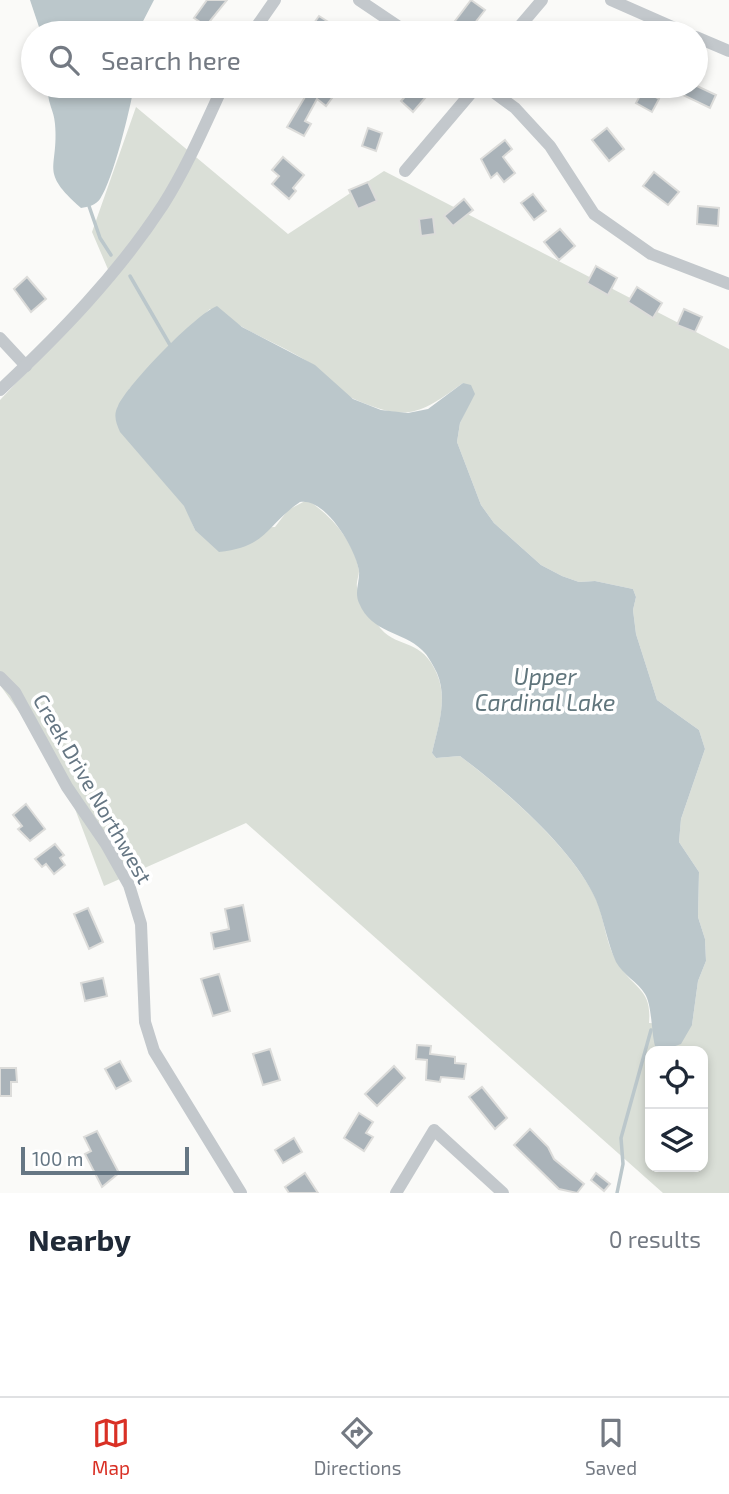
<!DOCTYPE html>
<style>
:root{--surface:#fff;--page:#f2f2f3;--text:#1f2937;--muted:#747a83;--line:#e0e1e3;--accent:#d93025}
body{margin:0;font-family:"Exo 2",sans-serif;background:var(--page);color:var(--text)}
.controls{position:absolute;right:21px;bottom:21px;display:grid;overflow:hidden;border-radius:14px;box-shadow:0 4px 10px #0003}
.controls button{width:63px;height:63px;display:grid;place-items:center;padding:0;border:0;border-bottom:2px solid var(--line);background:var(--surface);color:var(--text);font:35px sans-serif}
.scale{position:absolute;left:21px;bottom:18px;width:168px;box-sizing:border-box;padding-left:7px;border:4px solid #657683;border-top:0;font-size:19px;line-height:24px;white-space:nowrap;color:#657683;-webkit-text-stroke:5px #fff;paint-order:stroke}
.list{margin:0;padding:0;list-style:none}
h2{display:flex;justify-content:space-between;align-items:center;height:91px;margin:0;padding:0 28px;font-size:30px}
h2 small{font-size:23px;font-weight:400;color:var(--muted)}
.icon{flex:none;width:38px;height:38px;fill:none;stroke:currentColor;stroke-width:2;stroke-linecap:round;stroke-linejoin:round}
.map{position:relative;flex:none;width:729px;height:1193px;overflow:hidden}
.search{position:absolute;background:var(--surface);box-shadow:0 4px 10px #0003;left:21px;right:21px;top:21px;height:77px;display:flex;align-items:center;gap:18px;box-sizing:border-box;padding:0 24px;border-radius:38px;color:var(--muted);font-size:26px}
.sheet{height:203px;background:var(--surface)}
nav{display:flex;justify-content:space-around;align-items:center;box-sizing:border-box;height:98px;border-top:2px solid var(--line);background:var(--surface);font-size:19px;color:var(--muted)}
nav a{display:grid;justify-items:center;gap:4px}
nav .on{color:var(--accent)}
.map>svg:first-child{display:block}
.green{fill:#dadfd7;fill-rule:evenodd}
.water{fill:#bbc7cb}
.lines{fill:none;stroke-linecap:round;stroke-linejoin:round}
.stream{stroke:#bbc7cb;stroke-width:3.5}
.building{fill:#aab3b9;stroke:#dcdcda;stroke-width:2}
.minor{stroke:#c3c8cc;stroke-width:12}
.labels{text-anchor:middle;stroke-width:7;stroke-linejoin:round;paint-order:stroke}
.street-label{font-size:21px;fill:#657683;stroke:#fff}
.water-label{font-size:23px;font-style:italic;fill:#60757c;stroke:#fff}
</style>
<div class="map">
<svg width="729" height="1193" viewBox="0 0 729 1193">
<rect width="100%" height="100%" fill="#fafaf8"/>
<!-- green -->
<path class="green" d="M136 107 288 234 384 171 729 349V1193H663L246 823 104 886 60 769 0 685V400L113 281 92 232ZM210 309C229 313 229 320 246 329 268 341 292 351 313 365 327 374 339 393 354 399 407 422 419 415 463 383L474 394 460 423 457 442 481 505 494 523 541 565 562 576 579 582 595 581 633 589 636 597 633 610 636 634 657 700 699 730 705 749 681 819 679 842 699 872 698 917 705 939 706 961 698 981 692 1025 649 1023C652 989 635 990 619 965 606 947 605 920 596 899 572 848 505 790 460 756L436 758 432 753C438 727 448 700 437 674 422 638 399 649 381 629 376 623 358 594 357 587 356 582 359 576 359 571 355 542 330 514 307 500L288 510 275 527 195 530 185 506 172 490 129 389ZM650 1051H703V1167H650Z"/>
<!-- water -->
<g class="water">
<polygon points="30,0 154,0 140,27 141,33 41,33"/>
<path d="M48 86H134C130 110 113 180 100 199 96 205 88 207 81 208 38 170 59 170 55 124 54 109 47 104 48 86Z"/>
<path d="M217 306 242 327 315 365 353 399 381 410 408 413 428 409 463 383 471 385 475 394 460 423 457 442 481 505 494 523 541 565 562 576 579 582 595 581 633 589 636 597 633 610 636 634 657 700 699 730 705 749 681 819 679 842 699 872 698 917 705 939 706 961 698 981 692 1025 681 1044 664 1050 655 1046C651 1030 652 1005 645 994 638 982 623 975 616 962 607 942 604 920 596 900 574 849 504 789 460 756L436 758 432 753C438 727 448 699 437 673 434 667 428 655 422 650 403 631 372 634 359 603 354 592 360 581 359 571 356 549 325 497 300 502 266 525 268 547 219 552L195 530 184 506 120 432C116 423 113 415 118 406 128 384 196 314 217 306Z"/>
</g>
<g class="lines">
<!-- stream -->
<g class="stream">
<polyline points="89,206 100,238 111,255"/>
<polyline points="130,276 170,345"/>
<polyline points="617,1193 623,1164 621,1138 651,1030"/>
</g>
</g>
<!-- building -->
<g class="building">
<polygon points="207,0 227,0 206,26 194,18"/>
<polygon points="471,0 485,10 467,33 463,33 452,25"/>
<polygon points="319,16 333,25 327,33 307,33"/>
<polygon points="305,86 329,86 324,92 332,98 326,106 317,99 305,121 311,124 304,136 287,127 305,97 300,92"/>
<polygon points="685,86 697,86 716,95 710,108 681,94"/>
<polygon points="413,88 425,98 413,112 401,101"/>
<polygon points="643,90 659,99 652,112 636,103"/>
<polygon points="368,128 382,133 376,151 362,146"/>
<polygon points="607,128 624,149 609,161 592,140"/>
<polygon points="505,140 512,149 503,157 515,173 504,182 497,173 491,178 481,159"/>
<polygon points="283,157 304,175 293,188 296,191 289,199 272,184 279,176 272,170"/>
<polygon points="654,172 679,192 668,205 643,186"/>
<polygon points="368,182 377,201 358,209 349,190"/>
<polygon points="533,194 546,211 534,220 521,203"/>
<polygon points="464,199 473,210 453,226 444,216"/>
<polygon points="698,206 719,208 718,226 697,224"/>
<polygon points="433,217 435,234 421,236 419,219"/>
<polygon points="560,229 575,246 559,260 544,242"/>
<polygon points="596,266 617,278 608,295 587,283"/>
<polygon points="27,277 46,299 31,312 14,289"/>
<polygon points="637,287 662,303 653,318 628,302"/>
<polygon points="684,309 702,317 695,332 677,325"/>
<polygon points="26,804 45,829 30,841 18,829 22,826 13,815"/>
<polygon points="55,844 64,855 60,858 65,865 54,874 46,864 42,867 35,859"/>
<polygon points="243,905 250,941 214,949 211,933 229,929 225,909"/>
<polygon points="88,908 103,942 89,949 74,914"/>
<polygon points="219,974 230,1011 213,1016 201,979"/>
<polygon points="103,978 107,996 85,1001 81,983"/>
<polygon points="417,1045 431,1046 430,1054 455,1057 455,1063 466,1064 464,1079 441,1077 440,1082 426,1080 427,1060 416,1059"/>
<polygon points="270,1049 280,1080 263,1085 253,1054"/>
<polygon points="120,1061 131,1081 116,1089 105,1069"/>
<polygon points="394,1066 405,1078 377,1106 365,1094"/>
<polygon points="0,1068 16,1068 17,1082 11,1082 11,1096 0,1096"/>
<polygon points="482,1087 507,1118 495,1129 469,1097"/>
<polygon points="359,1113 373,1122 366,1133 373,1137 364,1151 344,1138"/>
<polygon points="530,1129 548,1147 554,1159 584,1184 577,1193 559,1189 514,1145"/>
<polygon points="97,1131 119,1173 102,1187 85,1154 91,1151 84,1137"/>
<polygon points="294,1138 302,1152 283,1163 275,1150"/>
<polygon points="305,1173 318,1193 289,1193 285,1187"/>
<polygon points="596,1173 610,1184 604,1191 591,1180"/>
</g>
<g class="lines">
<!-- minor -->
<g class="minor">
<polyline points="359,0 408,33"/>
<polyline points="611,0 686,33"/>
<polyline points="252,33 275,0"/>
<polyline points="514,33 542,0"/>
<polyline points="696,37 729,51"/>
<polyline points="485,86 515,108 550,146 594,214 651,254 729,284"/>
<polyline points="405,171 477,86"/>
<polyline points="0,338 26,366"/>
<path d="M0 390C60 334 118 274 163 205 187 167 204 127 223 86"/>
<polyline points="0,677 15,692 67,787 106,844 129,885 141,924 145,1022 154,1051 241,1193"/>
<polyline points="396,1193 434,1130 503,1193"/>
</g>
</g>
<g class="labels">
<!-- street labels -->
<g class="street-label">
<text transform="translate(92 789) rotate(60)" y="7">Creek Drive Northwest</text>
</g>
<!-- water labels -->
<g class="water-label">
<text x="545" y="685">Upper<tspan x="545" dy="26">Cardinal Lake</tspan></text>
</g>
</g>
</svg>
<div class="controls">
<button><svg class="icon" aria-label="locate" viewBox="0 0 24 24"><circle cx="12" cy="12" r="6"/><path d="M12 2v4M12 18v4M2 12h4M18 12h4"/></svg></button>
<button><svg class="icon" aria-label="layers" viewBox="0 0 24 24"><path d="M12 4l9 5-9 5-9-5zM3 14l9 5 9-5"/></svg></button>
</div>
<div class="scale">100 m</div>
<div class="search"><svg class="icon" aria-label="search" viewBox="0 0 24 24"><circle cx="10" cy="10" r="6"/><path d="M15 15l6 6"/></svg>Search here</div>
</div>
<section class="sheet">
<h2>Nearby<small>0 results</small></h2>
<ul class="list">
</ul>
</section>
<nav>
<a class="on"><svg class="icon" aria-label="map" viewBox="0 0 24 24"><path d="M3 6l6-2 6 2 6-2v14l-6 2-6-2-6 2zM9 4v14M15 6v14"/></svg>Map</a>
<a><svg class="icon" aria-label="directions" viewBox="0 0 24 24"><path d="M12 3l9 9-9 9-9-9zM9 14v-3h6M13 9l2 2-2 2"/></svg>Directions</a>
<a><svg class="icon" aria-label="saved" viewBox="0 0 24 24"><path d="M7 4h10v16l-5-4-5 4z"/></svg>Saved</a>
</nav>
